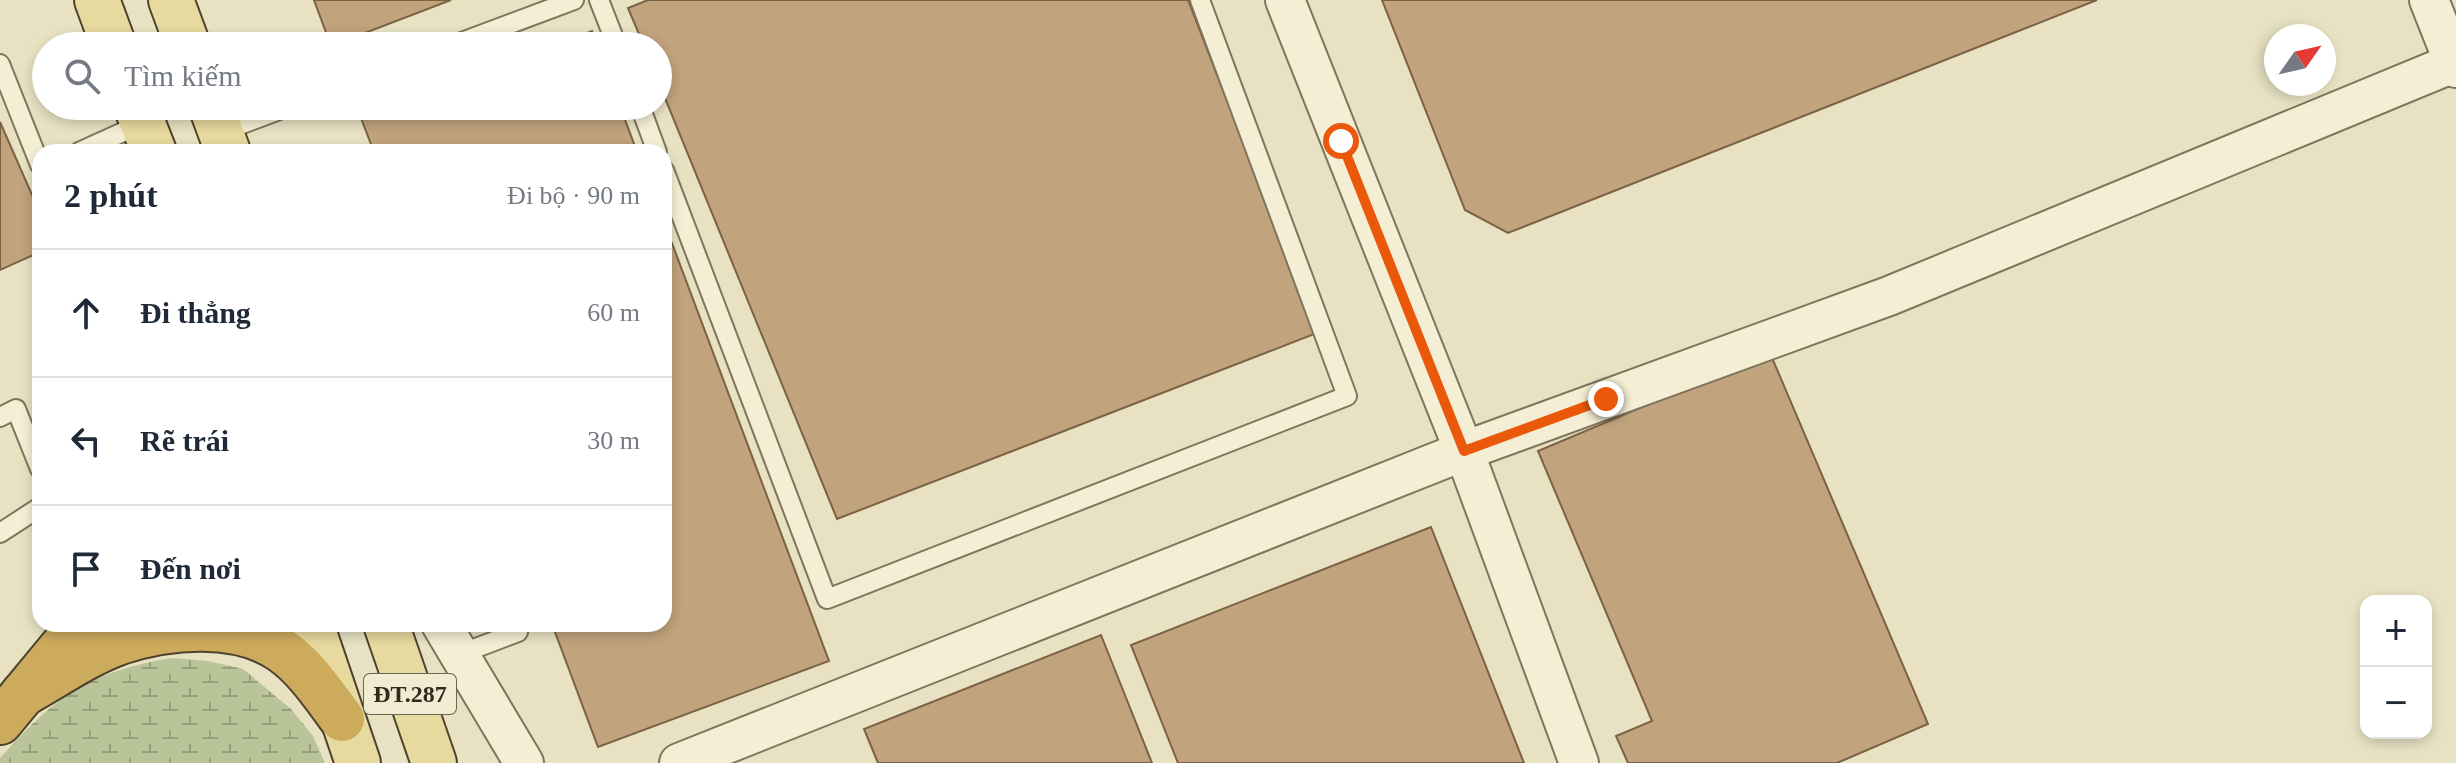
<!DOCTYPE html>
<html lang="vi">
<meta charset="utf-8">
<style>
:root{--surface:#fff;--page:#f6f6f7;--text:#1f2937;--muted:#747a83;--line:#e0e1e3}
body{margin:0;font-family:"Times New Roman",serif;background:var(--page);color:var(--text)}
.controls{position:absolute;right:24px;bottom:24px;display:grid;overflow:hidden;border-radius:16px;box-shadow:0 4px 12px #0003}
.controls button{width:72px;height:72px;display:grid;place-items:center;padding:0;border:0;border-bottom:2px solid var(--line);background:var(--surface);color:var(--text);font:40px sans-serif}
.compass{position:absolute;left:2264px;top:24px;width:72px;height:72px;border-radius:50%;background:var(--surface);box-shadow:0 4px 12px #0003;rotate:56deg}
.stop{position:absolute;width:24px;height:24px;margin:-18px;border:6px solid #ea580c;border-radius:50%;background:#fff}
.stop.end{background:#ea580c;border-color:#fff;box-shadow:0 2px 8px #0008}
.list{margin:0;padding:0;list-style:none}
h2{display:flex;justify-content:space-between;align-items:center;height:104px;margin:0;padding:0 32px;font-size:34px}
h2 small{font-size:26px;font-weight:400;color:var(--muted)}
.list li{display:grid;grid-template-columns:52px 1fr auto;gap:24px;align-items:center;box-sizing:border-box;height:128px;padding:0 32px;border-top:2px solid var(--line)}
.list b{display:block;font-size:30px;white-space:nowrap}
.list em{font-size:26px;font-style:normal;color:var(--muted)}
.icon{flex:none;width:44px;height:44px;fill:none;stroke:currentColor;stroke-width:2;stroke-linecap:round;stroke-linejoin:round}
.map{position:relative;flex:none;width:2456px;height:763px;overflow:hidden}
.search{position:absolute;background:var(--surface);box-shadow:0 4px 12px #0003;left:32px;top:32px;width:640px;height:88px;display:flex;align-items:center;gap:20px;box-sizing:border-box;padding:0 28px;border-radius:44px;color:var(--muted);font-size:30px}
.panel{position:absolute;background:var(--surface);box-shadow:0 4px 12px #0003;left:32px;top:144px;width:640px;height:488px;border-radius:24px}
.map>svg:first-child{display:block}
.wetland{fill:url(#wetland-marsh)}
.building{fill:#c1a37d;stroke:#7b6245;stroke-width:2}
.lines{fill:none;stroke-linecap:round;stroke-linejoin:round}
.lane-casing{stroke:#7f745c;stroke-width:22}
.street-casing{stroke:#7f745c;stroke-width:42}
.primary-casing{stroke:#4d4230;stroke-width:48}
.highway-casing{stroke:#4d4230;stroke-width:48}
.lane{stroke:#f4efd4;stroke-width:18}
.street{stroke:#f4efd4;stroke-width:38}
.primary{stroke:#e7da9e;stroke-width:44}
.highway{stroke:#cdab5d;stroke-width:44}
.route{stroke:#ea580c;stroke-width:10}
.labels{text-anchor:middle;stroke-width:8;stroke-linejoin:round;paint-order:stroke}
.shield{fill:#f0ebd1;stroke:#6a6454;stroke-width:2}
.shield-label{font-size:24px;font-weight:bold;fill:#312a1e}
</style>
<div class="map">
<svg width="2456" height="763" viewBox="0 0 2456 763">
<defs>
<pattern id="wetland-marsh" width="20" height="14" patternUnits="userSpaceOnUse" patternTransform="scale(2)"><rect width="20" height="14" fill="#b9c498"/><path d="M1 5h8M5 5V1M11 12h8M15 12V8" fill="none" stroke="#979f7b"/></pattern>
</defs>
<rect width="100%" height="100%" fill="#e8e2c3"/>
<!-- wetland -->
<path class="wetland" d="M172 658 208 661 243 669 291 709 313 736 325 763H0V758C54 697 91 671 172 658Z"/>
<!-- building -->
<g class="building">
<polygon points="314,0 451,0 331,46"/>
<polygon points="648,0 1188,0 1317,333 837,519 658,81 658,46 644,46 628,8"/>
<polygon points="1382,0 2097,0 1508,233 1465,210"/>
<polygon points="592,31 598,46 553,46"/>
<polygon points="392,106 620,106 637,152 374,152 361,118"/>
<polygon points="0,122 40,213 40,252 0,270"/>
<polygon points="664,222 829,661 598,747 552,624 664,624"/>
<polygon points="1770,353 1928,724 1837,763 1628,763 1616,736 1652,721 1538,451"/>
<polygon points="1431,527 1524,763 1178,763 1131,645"/>
<polygon points="1101,635 1152,763 878,763 864,729"/>
</g>
<g class="lines">
<!-- lane casing -->
<g class="lane-casing">
<g id="lane">
<polyline points="599,0 617,46"/>
<polyline points="451,46 574,0"/>
<polyline points="0,64 40,165"/>
<polyline points="640,106 657,152"/>
<polyline points="221,132 290,106"/>
<polyline points="79,152 143,123"/>
<polyline points="664,170 827,599 1347,396 1200,0"/>
<polyline points="0,417 16,409 40,469"/>
<polyline points="0,533 40,507"/>
<polyline points="460,654 518,632"/>
</g>
</g>
<!-- street casing -->
<g class="street-casing">
<g id="street">
<polyline points="1285,0 1464,451 1579,763"/>
<polyline points="2429,0 2456,68"/>
<polyline points="441,624 524,763"/>
<polyline points="679,763 1464,451 1889,296 2456,62"/>
</g>
</g>
<!-- primary casing -->
<g class="primary-casing">
<g id="primary">
<polyline points="97,0 114,46"/>
<polyline points="171,0 188,46"/>
<polyline points="136,106 154,152"/>
<polyline points="211,106 228,152"/>
<polyline points="311,624 358,763"/>
<polyline points="386,624 434,763"/>
</g>
</g>
<!-- highway casing -->
<g class="highway-casing">
<g id="highway">
<path d="M23 694C54 677 86 654 120 642 169 626 237 620 281 650 306 667 324 695 342 719"/>
<polyline points="0,722 81,624"/>
</g>
</g>
<!-- lane -->
<use href="#lane" class="lane"/>
<!-- street -->
<use href="#street" class="street"/>
<!-- primary -->
<use href="#primary" class="primary"/>
<!-- highway -->
<use href="#highway" class="highway"/>
</g>
<g class="lines">
<!-- route -->
<polyline class="route" points="1341,141 1464,451 1606,399"/>
</g>
<g class="labels">
<!-- shield labels -->
<rect class="shield" x="364" y="674" width="92" height="40" rx="6"/>
<g class="shield-label">
<text x="410" y="702">ĐT.287</text>
</g>
</g>
</svg>
<div class="controls">
<button>+</button>
<button>−</button>
</div>
<svg class="compass" viewBox="-18 -18 36 36"><path d="M0-13l5 13h-10z" fill="#e53935"/><path d="M0 13l5-13h-10z" fill="#747a83"/></svg>
<div class="stop" style="left:1341px;top:141px"></div>
<div class="stop end" style="left:1606px;top:399px"></div>
<div class="search"><svg class="icon" aria-label="search" viewBox="0 0 24 24"><circle cx="10" cy="10" r="6"/><path d="M15 15l6 6"/></svg>Tìm kiếm</div>
<section class="panel">
<h2>2 phút<small>Đi bộ · 90 m</small></h2>
<ul class="list">
<li><svg class="icon" aria-label="ahead" viewBox="0 0 24 24"><path d="M12 20V5M6 11l6-6 6 6"/></svg><div><b>Đi thẳng</b></div><em>60 m</em></li>
<li><svg class="icon" aria-label="left" viewBox="0 0 24 24"><path d="M17 20v-9H6M10 6l-5 5 5 5"/></svg><div><b>Rẽ trái</b></div><em>30 m</em></li>
<li><svg class="icon" aria-label="arrive" viewBox="0 0 24 24"><path d="M6 21V4h12l-3 4 3 4H6"/></svg><div><b>Đến nơi</b></div></li>
</ul>
</section>
</div>
